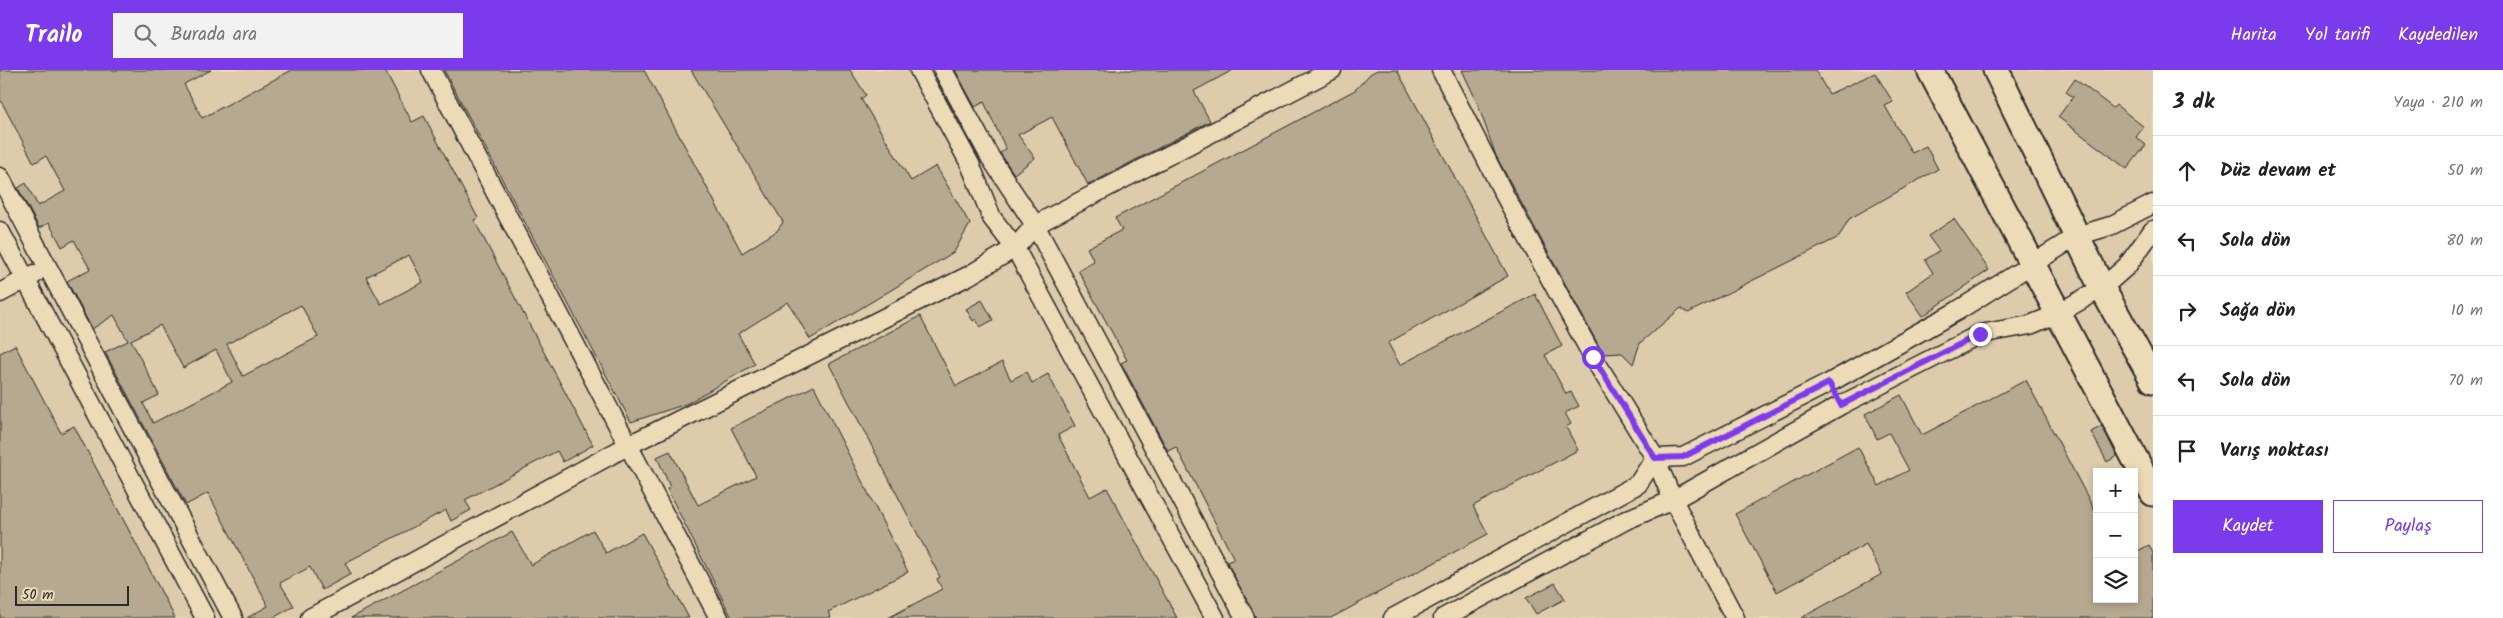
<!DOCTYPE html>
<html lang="tr">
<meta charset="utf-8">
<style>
:root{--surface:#fff;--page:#f2f2f2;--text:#202124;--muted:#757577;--line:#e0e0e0;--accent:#7c3aed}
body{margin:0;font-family:Kalam,sans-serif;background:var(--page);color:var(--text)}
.controls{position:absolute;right:15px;bottom:15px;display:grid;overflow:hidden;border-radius:0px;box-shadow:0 2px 8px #0003}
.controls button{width:45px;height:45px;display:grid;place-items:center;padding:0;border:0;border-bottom:1px solid var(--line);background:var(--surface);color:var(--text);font:25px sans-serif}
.scale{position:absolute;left:15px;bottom:12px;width:114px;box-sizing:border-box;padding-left:5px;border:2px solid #2b2b2b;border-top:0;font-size:14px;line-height:18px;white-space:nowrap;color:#2b2b2b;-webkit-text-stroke:4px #eddab7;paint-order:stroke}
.stop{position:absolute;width:15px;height:15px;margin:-11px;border:4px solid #7c3aed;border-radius:50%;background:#fff}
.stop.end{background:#7c3aed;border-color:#fff;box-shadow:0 1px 5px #0008}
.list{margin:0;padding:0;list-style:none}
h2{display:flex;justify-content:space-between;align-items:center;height:65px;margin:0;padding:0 20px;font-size:21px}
h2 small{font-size:16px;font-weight:400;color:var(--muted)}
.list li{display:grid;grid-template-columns:32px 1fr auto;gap:15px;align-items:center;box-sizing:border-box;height:70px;padding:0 20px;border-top:1px solid var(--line)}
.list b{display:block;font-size:19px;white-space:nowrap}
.list em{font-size:16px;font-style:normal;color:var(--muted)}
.actions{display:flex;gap:10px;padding:15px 20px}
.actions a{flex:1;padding:11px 0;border:1px solid var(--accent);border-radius:0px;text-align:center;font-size:18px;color:var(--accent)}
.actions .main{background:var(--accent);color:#fff}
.icon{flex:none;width:28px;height:28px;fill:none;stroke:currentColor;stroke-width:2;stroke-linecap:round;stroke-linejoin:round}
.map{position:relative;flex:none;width:2153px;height:548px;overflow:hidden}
header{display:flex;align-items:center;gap:30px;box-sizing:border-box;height:70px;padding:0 25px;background:var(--accent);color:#fff}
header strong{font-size:24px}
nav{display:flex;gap:28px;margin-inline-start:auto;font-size:18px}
.search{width:350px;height:45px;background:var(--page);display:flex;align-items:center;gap:12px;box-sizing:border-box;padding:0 18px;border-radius:0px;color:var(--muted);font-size:19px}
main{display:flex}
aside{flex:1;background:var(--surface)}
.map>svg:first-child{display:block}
.built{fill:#ddcbab;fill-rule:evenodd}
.building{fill:#b7a990;stroke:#2b2b2b;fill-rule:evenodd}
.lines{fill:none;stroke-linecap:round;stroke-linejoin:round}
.street-casing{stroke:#2b2b2b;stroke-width:21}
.secondary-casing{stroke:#2b2b2b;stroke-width:29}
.street{stroke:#eddab7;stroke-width:18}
.secondary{stroke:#eddab7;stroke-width:25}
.route{stroke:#7c3aed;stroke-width:6}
</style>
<header>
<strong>Trailo</strong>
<div class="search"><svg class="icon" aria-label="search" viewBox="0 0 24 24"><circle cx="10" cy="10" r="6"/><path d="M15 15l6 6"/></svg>Burada ara</div>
<nav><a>Harita</a><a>Yol tarifi</a><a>Kaydedilen</a></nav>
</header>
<main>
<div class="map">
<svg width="2153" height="548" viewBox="0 0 2153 548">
<rect width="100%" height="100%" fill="#eddab7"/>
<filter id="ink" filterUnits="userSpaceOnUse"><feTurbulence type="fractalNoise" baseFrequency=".02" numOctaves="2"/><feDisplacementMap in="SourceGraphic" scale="10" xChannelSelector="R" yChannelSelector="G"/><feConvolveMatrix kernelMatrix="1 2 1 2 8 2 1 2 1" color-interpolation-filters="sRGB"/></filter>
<g filter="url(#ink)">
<!-- built -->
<path class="built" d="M0 0H2153V548H0ZM2097 402H2134V529H2097Z"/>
<!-- building -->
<g class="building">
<path d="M0 0H211L184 14 202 48 292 0H385L412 52 424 46 478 148 474 150 593 375 563 392 557 381 465 430 471 440 451 451 446 440 345 493 351 504 322 520 310 497 280 513 294 536 273 548H247L268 536 208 423 186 435 105 282 128 271 114 245 92 259 67 211 90 199 74 170 62 177 49 153 39 158 18 118 26 113 38 136 65 121 46 86 34 93 0 29ZM409 185 423 212 381 234 366 207ZM301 235 318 267 243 306 227 274ZM160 255 183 298 216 280 232 312 153 353 143 333 159 325 131 270Z"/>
<polygon points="444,0 644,0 742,183 777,161 783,152 691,0 850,0 866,25 861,29 911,111 936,96 970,154 954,182 810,269 788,232 738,264 755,294 686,334 631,352"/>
<polygon points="955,0 1233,0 1194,21 1210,51 1088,115 1052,47 1018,65 1035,88 1014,104 1000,83 1006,79 984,32 975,37"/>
<polygon points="1377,0 1397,0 1508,206 1388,273 1400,295 1535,224 1562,276 1545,285 1566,324 1571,322 1579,336 1565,343 1571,354 1566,357 1578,380 1473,436 1488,464 1331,548 1256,548 1227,492 1234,489 1176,377 1168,381 1121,293 1127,290 1078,200 1094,191 1087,178 1122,160 1115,148 1355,20 1370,4"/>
<polygon points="1462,0 1815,0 1829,24 1875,3 1893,32 1885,36 1912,83 1926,76 1938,99 1849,149 1839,167 1688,243 1681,238 1640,273 1633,294 1622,283 1604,284 1602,282 1496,86 1477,32"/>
<polygon points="2075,9 2113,38 2116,35 2144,57 2136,67 2146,75 2127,99 2058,47 2073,27 2066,22"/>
<polygon points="1954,149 1989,200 1923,246 1906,222 1933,203 1925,190 1939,181 1928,166"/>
<polygon points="982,230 993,250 980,257 976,249 973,251 966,239"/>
<polygon points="920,246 956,316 1002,292 1011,310 1026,302 1032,313 1048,304 1075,356 1058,365 1090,427 1107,418 1177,548 888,548 942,519 937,509 940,507 829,294"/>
<polygon points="15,275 61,363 74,356 175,548 0,548 0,283"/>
<polygon points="2026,310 2097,445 2097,529 2134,529 2134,483 2149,475 2153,483 2153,548 1801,548 1882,504 1866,474 1777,522 1735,444 1858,377 1879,416 1909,400 1889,363 1877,369 1865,344 1901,325 1922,365"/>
<polygon points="814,316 908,502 828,542 831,548 732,548 667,419 670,417 657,387 670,381 698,435 756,406 731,358"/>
<polygon points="2102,356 2117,386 2107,392 2091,362"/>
<polygon points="593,460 606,483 642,463 689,548 351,548 512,462 531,495"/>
<polygon points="1555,513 1565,529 1536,544 1526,528"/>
</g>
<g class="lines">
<!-- street casing -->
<g class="street-casing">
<g id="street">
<polyline points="431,0 719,548"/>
<polyline points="919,0 970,94 992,148 1015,178 1215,548"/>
<polyline points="943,0 990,87 1035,155 1245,548"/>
<polyline points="1441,0 1505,126 1593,287 1655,388 1673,430 1735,548"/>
<polyline points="0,107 233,548"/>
<polyline points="0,161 205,548"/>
<polyline points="0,223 35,204"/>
<polyline points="310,548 629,375 968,206 1015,178 1035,155 1332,0"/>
<polyline points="1393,548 1638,414 1655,388 1683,387 1829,313 1957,241 2077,166 2110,156 2153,134"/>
<polyline points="1443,548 1626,450 1673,430 1841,335 1980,264 2030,255 2057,244 2102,218 2127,196 2153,160"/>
</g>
</g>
<!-- secondary casing -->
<g class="secondary-casing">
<g id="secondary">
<polyline points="1930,0 2153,423"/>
<polyline points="1996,0 2102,218 2153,310"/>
</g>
</g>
<!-- street -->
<use href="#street" class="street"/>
<!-- secondary -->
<use href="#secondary" class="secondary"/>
</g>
</g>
<g class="lines" filter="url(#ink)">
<!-- route -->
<polyline class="route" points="1593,287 1655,388 1683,387 1829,313 1841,335 1980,264"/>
</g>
</svg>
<div class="controls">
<button>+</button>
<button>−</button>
<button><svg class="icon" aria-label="layers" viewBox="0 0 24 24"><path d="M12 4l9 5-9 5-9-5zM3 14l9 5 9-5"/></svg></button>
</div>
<div class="scale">50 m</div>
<div class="stop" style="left:1593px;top:287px"></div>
<div class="stop end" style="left:1980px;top:264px"></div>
</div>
<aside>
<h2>3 dk<small>Yaya · 210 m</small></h2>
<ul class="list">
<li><svg class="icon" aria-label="ahead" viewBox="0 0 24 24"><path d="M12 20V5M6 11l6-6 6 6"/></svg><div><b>Düz devam et</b></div><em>50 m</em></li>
<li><svg class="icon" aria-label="left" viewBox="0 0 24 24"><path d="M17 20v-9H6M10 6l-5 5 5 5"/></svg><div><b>Sola dön</b></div><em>80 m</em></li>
<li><svg class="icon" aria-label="right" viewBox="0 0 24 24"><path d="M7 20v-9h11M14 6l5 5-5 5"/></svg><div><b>Sağa dön</b></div><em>10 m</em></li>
<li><svg class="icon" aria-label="left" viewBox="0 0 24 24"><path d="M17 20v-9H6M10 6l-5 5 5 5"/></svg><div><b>Sola dön</b></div><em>70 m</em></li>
<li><svg class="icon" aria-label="arrive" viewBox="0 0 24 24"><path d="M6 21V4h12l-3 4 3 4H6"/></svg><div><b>Varış noktası</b></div></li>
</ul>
<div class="actions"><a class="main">Kaydet</a><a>Paylaş</a></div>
</aside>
</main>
